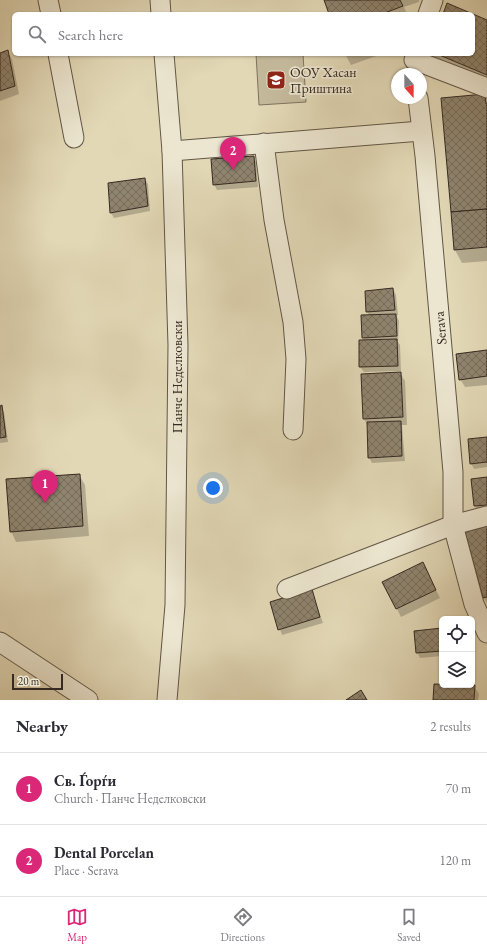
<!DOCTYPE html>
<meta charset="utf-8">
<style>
:root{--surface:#fff;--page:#f7f7f7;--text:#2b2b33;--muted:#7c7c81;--line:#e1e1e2;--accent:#db2777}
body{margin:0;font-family:"EB Garamond",serif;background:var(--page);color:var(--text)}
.controls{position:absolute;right:12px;bottom:12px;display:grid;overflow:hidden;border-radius:6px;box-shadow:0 1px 3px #0004}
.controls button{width:36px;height:36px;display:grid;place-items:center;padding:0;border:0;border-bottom:1px solid var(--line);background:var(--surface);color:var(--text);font:20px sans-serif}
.compass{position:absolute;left:391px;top:68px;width:36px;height:36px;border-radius:50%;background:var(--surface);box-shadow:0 1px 3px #0004;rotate:159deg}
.scale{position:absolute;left:12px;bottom:10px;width:51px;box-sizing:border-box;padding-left:4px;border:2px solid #362a21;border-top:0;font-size:11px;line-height:14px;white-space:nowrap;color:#362a21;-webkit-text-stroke:3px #ece6d0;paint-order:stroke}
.you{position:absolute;left:213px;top:488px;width:14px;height:14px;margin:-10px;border:3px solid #fff;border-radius:50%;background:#1a73e8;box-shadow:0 0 0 6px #1a73e833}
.badge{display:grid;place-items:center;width:26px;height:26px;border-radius:50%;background:var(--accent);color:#fff;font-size:13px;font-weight:700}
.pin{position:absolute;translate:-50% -33px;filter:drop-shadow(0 1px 2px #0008)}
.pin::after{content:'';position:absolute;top:21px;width:14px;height:12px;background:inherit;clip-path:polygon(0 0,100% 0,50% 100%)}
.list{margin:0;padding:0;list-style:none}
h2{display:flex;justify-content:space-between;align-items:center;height:52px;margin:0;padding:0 16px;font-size:17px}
h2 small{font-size:13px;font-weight:400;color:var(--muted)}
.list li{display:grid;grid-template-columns:26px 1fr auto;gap:12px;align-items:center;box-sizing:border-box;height:72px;padding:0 16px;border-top:1px solid var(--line)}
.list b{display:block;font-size:15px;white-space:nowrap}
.list p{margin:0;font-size:13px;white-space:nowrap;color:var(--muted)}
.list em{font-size:13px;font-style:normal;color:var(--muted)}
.icon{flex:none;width:22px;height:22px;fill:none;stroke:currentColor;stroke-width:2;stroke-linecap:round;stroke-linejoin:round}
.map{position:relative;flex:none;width:487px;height:700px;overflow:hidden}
.search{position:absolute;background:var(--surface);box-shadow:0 1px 3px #0004;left:12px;right:12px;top:12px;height:44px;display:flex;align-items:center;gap:10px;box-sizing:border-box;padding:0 14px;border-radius:6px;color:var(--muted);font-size:15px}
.sheet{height:196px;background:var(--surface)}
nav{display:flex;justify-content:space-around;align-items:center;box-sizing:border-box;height:56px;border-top:1px solid var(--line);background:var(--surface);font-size:11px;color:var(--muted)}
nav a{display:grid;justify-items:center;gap:2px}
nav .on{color:var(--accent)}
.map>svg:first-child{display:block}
.pitch{fill:#c5ba9d;stroke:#7e725f}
.shadow{fill:#0003}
.building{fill:url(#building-cross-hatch);stroke:#362a21}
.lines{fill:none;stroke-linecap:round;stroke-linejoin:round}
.minor-casing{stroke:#615646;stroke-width:21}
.minor{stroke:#ece6d0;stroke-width:19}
.labels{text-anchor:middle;stroke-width:3.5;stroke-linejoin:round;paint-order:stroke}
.poi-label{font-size:14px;fill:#362a21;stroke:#ece6d0;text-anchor:start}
.street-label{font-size:14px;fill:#362a21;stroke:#ece6d0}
</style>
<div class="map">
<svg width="487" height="700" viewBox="0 0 487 700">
<defs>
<pattern id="building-cross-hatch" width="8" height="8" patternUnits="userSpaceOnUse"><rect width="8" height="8" fill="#8f846e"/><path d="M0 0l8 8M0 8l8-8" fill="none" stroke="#766c5a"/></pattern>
</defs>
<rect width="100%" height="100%" fill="#e2d8b6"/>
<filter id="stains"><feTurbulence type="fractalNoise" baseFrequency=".005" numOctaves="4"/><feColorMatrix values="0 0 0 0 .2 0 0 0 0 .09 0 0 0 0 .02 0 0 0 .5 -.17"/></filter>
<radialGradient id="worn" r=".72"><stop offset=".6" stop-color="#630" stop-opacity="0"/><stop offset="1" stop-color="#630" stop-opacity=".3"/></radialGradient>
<!-- pitch -->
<polygon class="pitch" points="256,54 303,54 306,102 259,105"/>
<!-- shadow -->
<g class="shadow">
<polygon points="325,0 419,0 419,2 404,7 407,14 330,14"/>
<polygon points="473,15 487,21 487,84 437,64 431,54 473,54"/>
<polygon points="8,52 12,59 19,94 0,101 0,54"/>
<polygon points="345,54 378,54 379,55 351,65"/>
<polygon points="484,95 487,100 487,261 462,263 455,250"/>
<polygon points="253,157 256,162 258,187 217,190 214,184"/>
<polygon points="145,179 148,184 150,211 114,218 111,213 109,184"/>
<polygon points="393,289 396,295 398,315 396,315 399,321 398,342 400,345 401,371 364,372 360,367 365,341 363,337 370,316 367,312 366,292"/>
<polygon points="487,351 487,385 465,387 460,379"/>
<polygon points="400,373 405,381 407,425 402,425 405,461 372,463 369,457 368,426 364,419"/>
<polygon points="1,406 4,412 8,442 0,443"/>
<polygon points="487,438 487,467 474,469 471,463"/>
<polygon points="79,475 85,485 89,536 16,542 11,531"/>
<polygon points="487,478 487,510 478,511 475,506 472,480"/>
<polygon points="487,527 487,603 484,598"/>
<polygon points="427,572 440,598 401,617 384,583"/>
<polygon points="311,590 323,623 282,635 271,603"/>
<polygon points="442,629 442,656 420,658 417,652"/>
<polygon points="474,686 479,694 478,700 434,700"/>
</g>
<!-- building -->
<g class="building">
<polygon points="324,0 400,0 403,6 382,14 329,14"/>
<polygon points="447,3 487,20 487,75 437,54 473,54 473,14 443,14"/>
<polygon points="8,50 15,86 0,91 0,53"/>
<polygon points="485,94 486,104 487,104 487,209 451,212 441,98"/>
<polygon points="254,156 256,181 213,185 211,159"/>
<polygon points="145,178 148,206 110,213 108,183"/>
<polygon points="487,209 487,247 454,250 451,212"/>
<polygon points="393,288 395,310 366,312 365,291"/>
<polygon points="396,314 397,336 362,338 361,315"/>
<polygon points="397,339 398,366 359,367 359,340"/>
<polygon points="487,350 487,376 459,380 456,354"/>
<polygon points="401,372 403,417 363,419 361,374"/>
<polygon points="2,405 6,437 0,438 0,406"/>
<polygon points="401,421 402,456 368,458 367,422"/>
<polygon points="487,437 487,462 470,464 468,439"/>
<polygon points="80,474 83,526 10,532 6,479"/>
<polygon points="487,477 487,505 474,506 471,479"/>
<polygon points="487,526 487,597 483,598 465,532"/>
<polygon points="423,562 436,590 396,609 382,582"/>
<polygon points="312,589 320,617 278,630 270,602"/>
<polygon points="442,628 442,651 416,653 414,631"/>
<polygon points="434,684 475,685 474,700 433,700"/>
<polygon points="361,690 367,700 346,700"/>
</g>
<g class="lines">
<!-- minor casing -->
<g class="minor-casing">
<g id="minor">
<polyline points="48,0 51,14"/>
<polyline points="160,0 161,14"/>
<polyline points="428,14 433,0"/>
<polyline points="58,54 74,138"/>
<polyline points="164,54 172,151 178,345 175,605 167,700"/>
<polyline points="414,60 487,88"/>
<polyline points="418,98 425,156 453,472 453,525 474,604 487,633"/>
<polyline points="264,143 274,220 293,322 296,359 293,430"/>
<polyline points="172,151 421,131"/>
<polyline points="287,589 453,525 487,516"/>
<polyline points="0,642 88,700"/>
</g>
</g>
<!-- minor -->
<use href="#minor" class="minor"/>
</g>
<!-- icons -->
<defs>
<g id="school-square" transform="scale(1)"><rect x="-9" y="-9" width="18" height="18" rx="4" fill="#8f2418" stroke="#ece6d0"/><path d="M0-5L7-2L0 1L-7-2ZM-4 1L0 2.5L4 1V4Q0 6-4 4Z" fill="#fff"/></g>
</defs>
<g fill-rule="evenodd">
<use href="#school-square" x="276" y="80"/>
</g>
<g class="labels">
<!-- poi labels -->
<g class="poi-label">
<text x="290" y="77">ООУ Хасан<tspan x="290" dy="16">Приштина</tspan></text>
</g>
<!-- street labels -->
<g class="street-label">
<text transform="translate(440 328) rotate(-95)" y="5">Serava</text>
<text transform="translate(177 377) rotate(-90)" y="5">Панче Неделковски</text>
</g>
</g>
<rect width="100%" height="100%" filter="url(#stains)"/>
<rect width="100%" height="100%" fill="url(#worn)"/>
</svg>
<div class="controls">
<button><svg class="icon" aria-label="locate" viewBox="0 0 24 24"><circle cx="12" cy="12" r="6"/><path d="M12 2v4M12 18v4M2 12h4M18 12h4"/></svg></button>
<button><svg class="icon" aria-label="layers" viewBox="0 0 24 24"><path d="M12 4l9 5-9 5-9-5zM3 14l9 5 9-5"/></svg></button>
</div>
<svg class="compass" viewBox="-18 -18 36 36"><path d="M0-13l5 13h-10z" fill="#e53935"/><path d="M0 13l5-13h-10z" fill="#7c7c81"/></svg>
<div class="scale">20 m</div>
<div class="you"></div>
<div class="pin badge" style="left:45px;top:503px">1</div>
<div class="pin badge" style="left:233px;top:170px">2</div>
<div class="search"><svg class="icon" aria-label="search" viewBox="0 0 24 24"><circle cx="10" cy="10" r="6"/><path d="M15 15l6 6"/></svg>Search here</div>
</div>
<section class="sheet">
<h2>Nearby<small>2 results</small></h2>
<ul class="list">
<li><span class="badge">1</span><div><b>Св. Ѓорѓи</b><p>Church · Панче Неделковски</p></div><em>70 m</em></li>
<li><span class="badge">2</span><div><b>Dental Porcelan</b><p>Place · Serava</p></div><em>120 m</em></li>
</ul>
</section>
<nav>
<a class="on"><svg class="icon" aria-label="map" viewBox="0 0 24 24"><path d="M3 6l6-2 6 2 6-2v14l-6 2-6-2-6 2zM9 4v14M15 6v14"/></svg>Map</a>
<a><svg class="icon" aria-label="directions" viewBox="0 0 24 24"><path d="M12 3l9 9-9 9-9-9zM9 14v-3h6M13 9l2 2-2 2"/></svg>Directions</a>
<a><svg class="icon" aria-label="saved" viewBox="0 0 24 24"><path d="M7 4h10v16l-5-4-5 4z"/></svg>Saved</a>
</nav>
